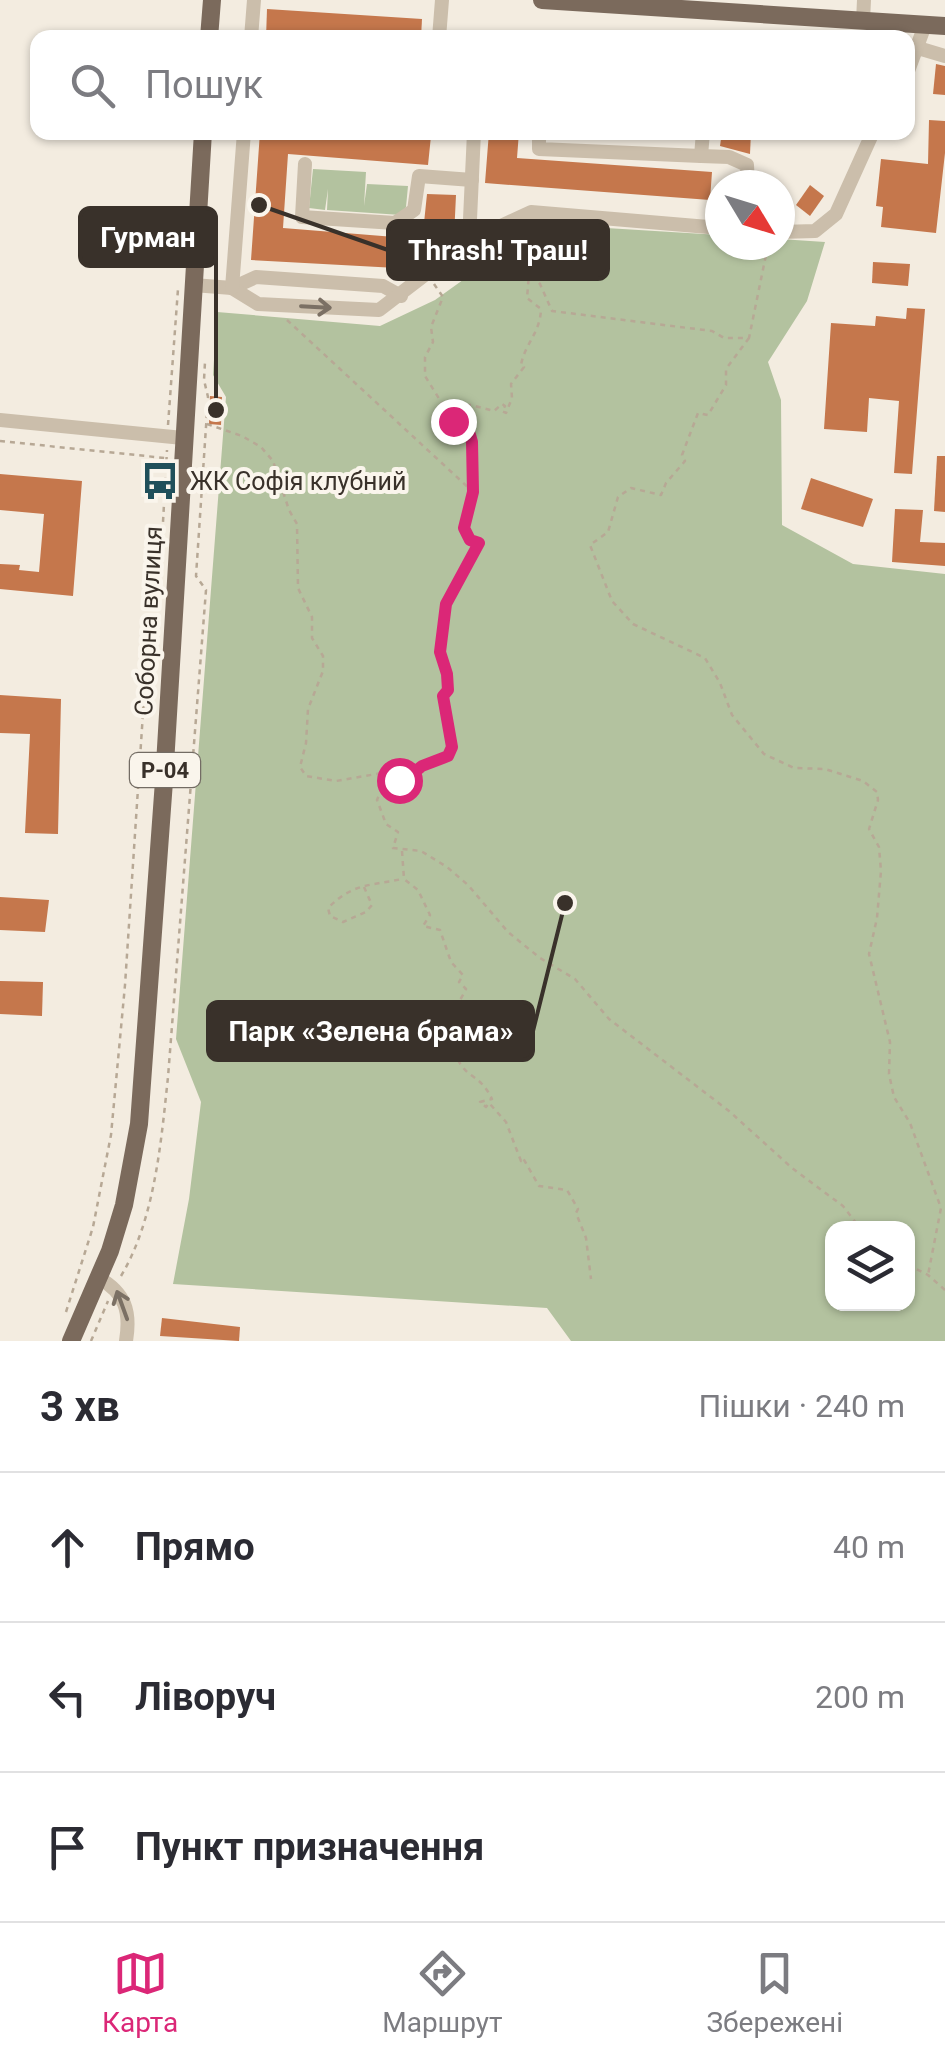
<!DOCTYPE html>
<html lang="uk">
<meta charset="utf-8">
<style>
:root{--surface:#fff;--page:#f7f7f7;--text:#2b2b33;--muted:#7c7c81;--line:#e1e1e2;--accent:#db2777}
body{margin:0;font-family:Roboto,sans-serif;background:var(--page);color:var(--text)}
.controls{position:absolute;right:30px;bottom:30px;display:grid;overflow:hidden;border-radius:20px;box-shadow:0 2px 8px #0004}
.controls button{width:90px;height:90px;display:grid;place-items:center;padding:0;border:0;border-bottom:2px solid var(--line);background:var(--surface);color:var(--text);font:50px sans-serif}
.compass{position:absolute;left:705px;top:170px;width:90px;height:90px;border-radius:50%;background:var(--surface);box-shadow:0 2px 8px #0004;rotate:128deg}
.stop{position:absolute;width:30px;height:30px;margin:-22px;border:8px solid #db2777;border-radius:50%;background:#fff}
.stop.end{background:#db2777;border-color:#fff;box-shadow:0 2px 10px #0008}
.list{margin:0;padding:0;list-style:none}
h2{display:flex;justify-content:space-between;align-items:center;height:130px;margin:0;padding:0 40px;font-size:42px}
h2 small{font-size:32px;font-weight:400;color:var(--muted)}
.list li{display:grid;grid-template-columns:65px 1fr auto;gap:30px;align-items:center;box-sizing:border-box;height:150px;padding:0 40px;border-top:2px solid var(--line)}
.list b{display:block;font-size:38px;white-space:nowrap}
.list em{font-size:32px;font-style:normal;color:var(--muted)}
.icon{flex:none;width:55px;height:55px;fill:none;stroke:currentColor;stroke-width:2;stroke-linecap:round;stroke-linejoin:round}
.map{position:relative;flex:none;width:945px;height:1341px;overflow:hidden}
.search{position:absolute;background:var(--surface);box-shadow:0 2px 8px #0004;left:30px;right:30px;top:30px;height:110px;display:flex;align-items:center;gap:25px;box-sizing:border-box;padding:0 35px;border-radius:20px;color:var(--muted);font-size:38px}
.sheet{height:580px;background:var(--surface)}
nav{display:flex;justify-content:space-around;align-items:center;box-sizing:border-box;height:140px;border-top:2px solid var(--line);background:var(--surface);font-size:28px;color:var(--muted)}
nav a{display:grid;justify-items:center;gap:5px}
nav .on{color:var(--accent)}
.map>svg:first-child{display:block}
.green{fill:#b3c29f;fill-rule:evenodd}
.building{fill:#c5774c}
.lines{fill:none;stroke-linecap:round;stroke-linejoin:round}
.path{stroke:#b7a895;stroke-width:2.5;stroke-dasharray:5 5;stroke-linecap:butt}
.minor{stroke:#cbbeab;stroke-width:14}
.major{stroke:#7b6a5c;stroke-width:18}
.oneway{stroke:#7b7064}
.route{stroke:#db2777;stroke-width:12}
.labels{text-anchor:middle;stroke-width:8;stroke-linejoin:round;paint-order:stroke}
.shield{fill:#faf5ec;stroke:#736c64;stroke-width:2.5}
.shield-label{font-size:22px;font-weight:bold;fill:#39312a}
.poi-label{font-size:25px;fill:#39312a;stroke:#faf5ec;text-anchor:start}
.street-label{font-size:25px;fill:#39312a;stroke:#faf5ec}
.leader{fill:none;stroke:#39312a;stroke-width:4}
.callout-dot{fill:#39312a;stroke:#faf5ec;stroke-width:4}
.callout{fill:#39312a;stroke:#39312a;stroke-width:4}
.callout-label{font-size:28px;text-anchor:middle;font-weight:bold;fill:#fff}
</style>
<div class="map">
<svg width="945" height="1341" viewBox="0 0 945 1341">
<rect width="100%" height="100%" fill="#f3ece0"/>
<!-- green -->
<g class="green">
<polygon points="313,169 366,172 364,206 367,184 408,186 406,207 401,215 327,210 328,189 325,210 309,208"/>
<path d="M541 224 720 235V245H780V239L825 242 807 301 768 362 781 400 782 525 853 564 945 574V1341H571L547 1308 173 1284 189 1199 201 1102 176 1039 226 397 213 375 217 312 380 326 435 300ZM832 1228H908V1304H832Z"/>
</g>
<!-- building -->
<g class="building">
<polygon points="267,9 422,19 421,38 266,38"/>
<polygon points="936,64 945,66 945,95 933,94"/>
<polygon points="929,120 945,121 945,153 936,233 881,227 883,207 876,206 881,159 928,164"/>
<polygon points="260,132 431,136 428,165 288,154 283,228 407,238 424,223 427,194 456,195 454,237 415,269 251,260"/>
<polygon points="489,132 519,132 517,158 712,172 710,200 485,183"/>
<polygon points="722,132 751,132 750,154 720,146"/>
<polygon points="810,185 824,196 810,216 796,205"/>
<polygon points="873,262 910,264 908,286 872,283"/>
<polygon points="907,308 925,309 912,474 894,473 899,401 869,398 867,432 824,429 831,323 875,326 876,316 906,319"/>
<polygon points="210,396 222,397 221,425 209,424"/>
<polygon points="937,456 945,456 945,512 934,511"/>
<polygon points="0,474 82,481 73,596 0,589 0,564 20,565 19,570 39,572 44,514 0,510"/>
<polygon points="811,478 873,499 863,527 801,509"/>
<polygon points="895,509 923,510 920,542 945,543 945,566 892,562"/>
<polygon points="0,695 61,699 58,834 25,833 30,734 0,733"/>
<polygon points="0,897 49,900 45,932 0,930"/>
<polygon points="0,981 43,982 42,1016 0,1014"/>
<polygon points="162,1318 240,1327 239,1341 160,1336"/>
</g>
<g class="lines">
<!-- path -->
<g class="path">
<polyline points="517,231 530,251 529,273 540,284 552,311 712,331 724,338 749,338 768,245"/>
<polyline points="434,284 443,297 431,327 433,342 425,357 425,376 453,421 470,435 472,442 473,492 464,529 470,540 479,543 446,604 440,652 447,674 448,690 443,696 453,747 448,756 422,766 404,781 388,770 383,773 384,783 377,800 386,824 398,832 393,848 421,851 447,867 468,885 508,932 540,958 575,979 609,1019 729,1111 792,1168 843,1206 860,1228"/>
<polyline points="287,320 472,491"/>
<polyline points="749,338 726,369 726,385 708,415 698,413 682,455 685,461 666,483 661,495 631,488 618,497 608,532 590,545 612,601 633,624 705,658 720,683 732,715 764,754 794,768 825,769 863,781 877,792 878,800 869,829 879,847 881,871 877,918 869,954 890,1042 889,1074 894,1097 910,1123 941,1208 928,1275"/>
<path d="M446 406 471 405 494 411 502 404 505 406 502 411 506 413 512 398 511 384 524 367 521 365C525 343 540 334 541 309L527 298 529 274"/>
<polyline points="207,424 242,436 261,447 273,461 289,510 297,524 298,588 312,617 312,638 323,656 323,671 308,709 306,743 300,767 306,776 336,781 382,773"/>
<polyline points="168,425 178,289"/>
<polyline points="0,441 165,458"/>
<path d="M402 851 404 879 418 890 430 915 423 926 440 930 451 962 463 975 459 982 466 989C462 998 454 1008 451 1017 445 1035 455 1064 471 1075 481 1082 486 1087 492 1099L480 1102 486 1107 489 1103 506 1122 521 1161 523 1158 539 1186 567 1190 578 1209 576 1213 586 1238 591 1279"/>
<path d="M364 887 372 905 366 912 343 922 330 916 328 908C353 883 369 886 402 879"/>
<polyline points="908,1265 928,1275 945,1290"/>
<path d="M121 1276C155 1219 161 1142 168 1077L206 590 196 576 208 397 204 380 205 362"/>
<polyline points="66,1312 93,1227 111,1135 125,985 151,592 160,576 167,450"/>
<polyline points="91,1341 108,1301"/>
</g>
<!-- minor -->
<g class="minor">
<polyline points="863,21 864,0"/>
<polyline points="251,38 254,0"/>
<polyline points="439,38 442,0"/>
<polyline points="918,48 945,56"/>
<polyline points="908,71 925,25"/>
<polyline points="539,132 539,149 701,156 703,132"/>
<polyline points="701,156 729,157 747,165 748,185"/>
<polyline points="305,164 302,217 395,223 414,210 419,176 472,180"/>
<polyline points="780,232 815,231 836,214 873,132"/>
<polyline points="469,241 474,132"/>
<polyline points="193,285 232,288 256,277 383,286 401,296"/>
<polyline points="232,288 258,304 379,310 469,241 531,212 720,228"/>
<polyline points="232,288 244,132"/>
<polyline points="0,420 183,438"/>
<path d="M99 1278C125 1293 131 1311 126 1341"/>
</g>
<!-- major -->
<g class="major">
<polyline points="542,0 945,26"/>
<polyline points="209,38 212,0"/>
<polyline points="71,1341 110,1251 124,1205 139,1124 164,781 203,132"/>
</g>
</g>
<!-- one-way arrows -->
<defs><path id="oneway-shaft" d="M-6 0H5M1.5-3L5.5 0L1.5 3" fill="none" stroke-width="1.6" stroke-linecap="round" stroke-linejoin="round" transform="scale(2.5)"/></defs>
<g class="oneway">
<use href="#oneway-shaft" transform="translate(316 307) rotate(3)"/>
<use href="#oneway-shaft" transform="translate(122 1305) rotate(-110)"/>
</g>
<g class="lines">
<!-- route -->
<polyline class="route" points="399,780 404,781 422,766 448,756 452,747 443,696 448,690 447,674 440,652 446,604 479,543 470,540 464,528 473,492 472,442 470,435 453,421"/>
</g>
<!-- icons -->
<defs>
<g id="bus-bare" transform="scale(3)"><path d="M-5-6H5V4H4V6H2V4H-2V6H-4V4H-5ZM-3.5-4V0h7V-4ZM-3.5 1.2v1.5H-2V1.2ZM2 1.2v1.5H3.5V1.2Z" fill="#20505b" stroke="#faf5ec" stroke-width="2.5" paint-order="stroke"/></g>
</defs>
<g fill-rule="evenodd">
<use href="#bus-bare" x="160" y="481"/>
</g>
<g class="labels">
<!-- shield labels -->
<rect class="shield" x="130" y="753" width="70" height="34" rx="8"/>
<g class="shield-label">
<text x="165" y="778">Р-04</text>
</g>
<!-- poi labels -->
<g class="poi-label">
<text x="190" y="490">ЖК Софія клубний</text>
</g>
<!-- street labels -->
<g class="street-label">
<text transform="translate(148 621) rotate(-87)" y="9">Соборна вулиця</text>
</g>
</g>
<!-- callouts -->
<path class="leader" d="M216 410L216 237M259 205L388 250M565 903L533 1031"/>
<g class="callout-dot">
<circle cx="216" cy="410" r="10"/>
<circle cx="259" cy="205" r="10"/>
<circle cx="565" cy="903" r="10"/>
</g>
<g class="callout">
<rect x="80" y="208" width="136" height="58" rx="10"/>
<rect x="388" y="221" width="220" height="58" rx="10"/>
<rect x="208" y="1002" width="325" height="58" rx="10"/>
</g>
<g class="callout-label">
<text x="148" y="247">Гурман</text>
<text x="498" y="260">Thrash! Траш!</text>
<text x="371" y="1041">Парк «Зелена брама»</text>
</g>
</svg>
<div class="controls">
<button><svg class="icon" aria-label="layers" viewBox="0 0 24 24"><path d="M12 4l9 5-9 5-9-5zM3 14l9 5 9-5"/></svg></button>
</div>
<svg class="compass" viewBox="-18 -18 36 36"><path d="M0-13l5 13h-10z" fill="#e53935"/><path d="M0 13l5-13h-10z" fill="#7c7c81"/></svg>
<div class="stop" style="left:399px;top:780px"></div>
<div class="stop end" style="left:453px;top:421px"></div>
<div class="search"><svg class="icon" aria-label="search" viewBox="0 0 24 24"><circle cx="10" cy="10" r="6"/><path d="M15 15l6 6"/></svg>Пошук</div>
</div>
<section class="sheet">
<h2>3 хв<small>Пішки · 240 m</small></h2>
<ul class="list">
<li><svg class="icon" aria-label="ahead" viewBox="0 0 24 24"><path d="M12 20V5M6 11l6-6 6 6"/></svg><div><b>Прямо</b></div><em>40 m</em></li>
<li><svg class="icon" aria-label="left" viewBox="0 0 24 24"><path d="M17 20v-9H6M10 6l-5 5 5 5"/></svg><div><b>Ліворуч</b></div><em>200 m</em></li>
<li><svg class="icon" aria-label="arrive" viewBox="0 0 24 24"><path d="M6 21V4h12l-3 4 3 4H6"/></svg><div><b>Пункт призначення</b></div></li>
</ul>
</section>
<nav>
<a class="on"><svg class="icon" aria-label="map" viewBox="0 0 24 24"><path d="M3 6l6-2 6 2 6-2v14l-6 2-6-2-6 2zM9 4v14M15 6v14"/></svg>Карта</a>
<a><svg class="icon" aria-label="directions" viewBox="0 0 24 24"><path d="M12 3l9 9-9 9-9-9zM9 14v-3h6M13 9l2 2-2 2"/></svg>Маршрут</a>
<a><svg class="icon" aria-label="saved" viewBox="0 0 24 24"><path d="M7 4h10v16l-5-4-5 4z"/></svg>Збережені</a>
</nav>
